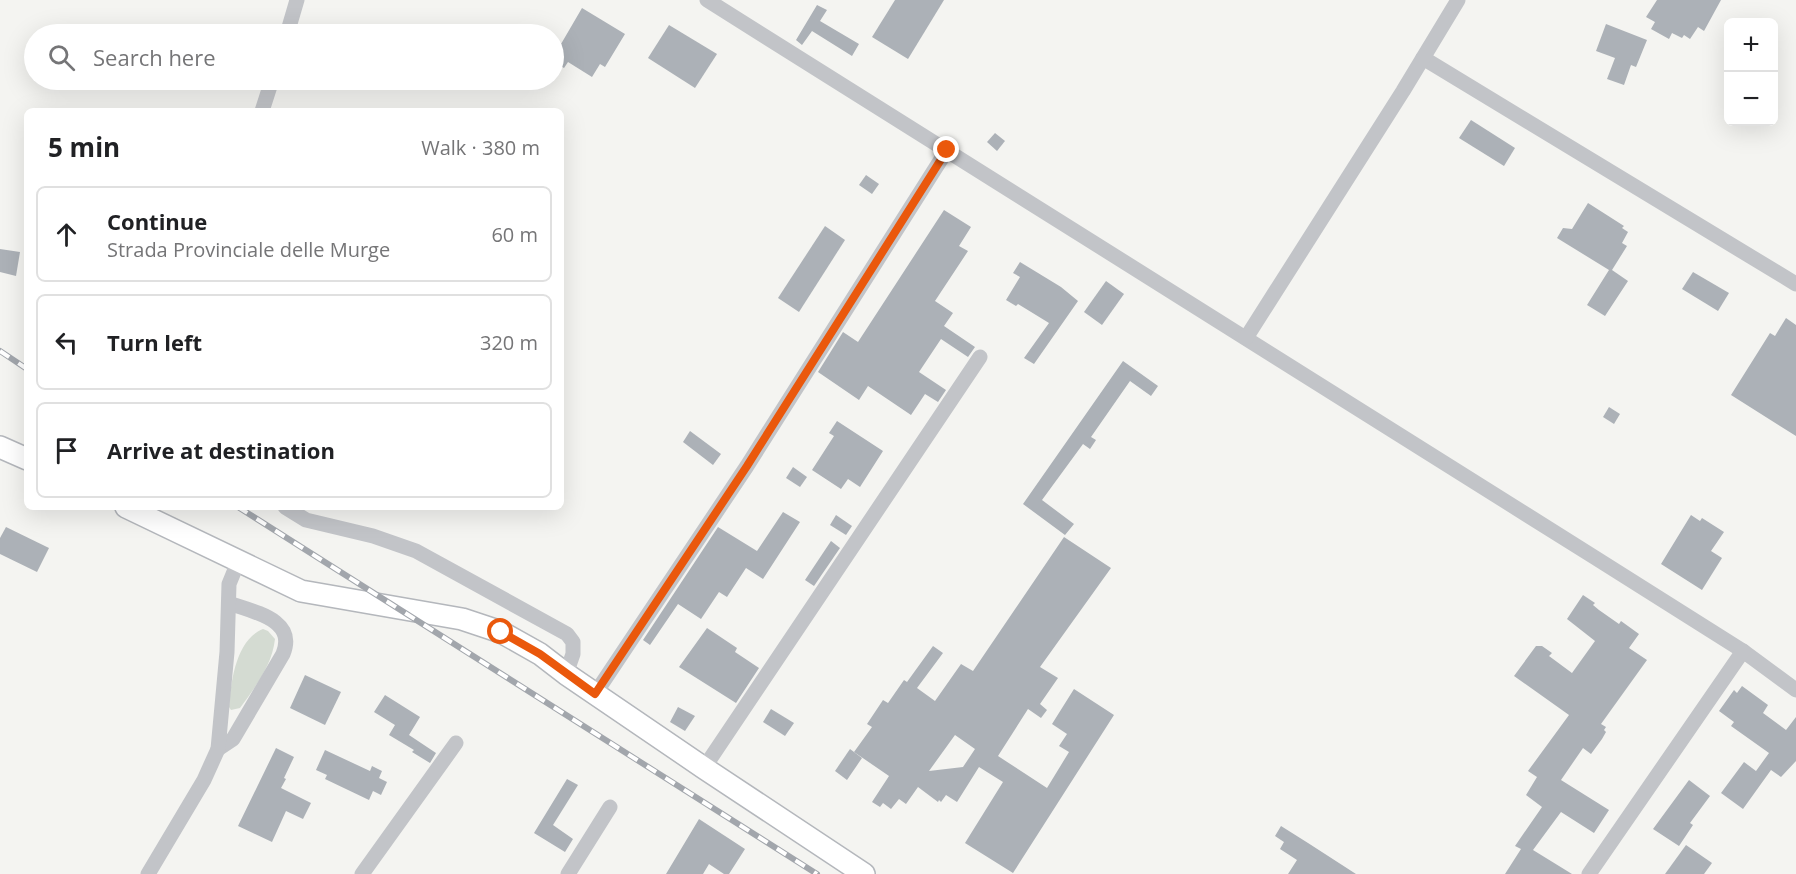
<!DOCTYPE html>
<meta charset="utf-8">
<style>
:root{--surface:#fff;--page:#f6f6f6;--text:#202124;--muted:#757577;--line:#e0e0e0}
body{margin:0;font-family:"Open Sans",sans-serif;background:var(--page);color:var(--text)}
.controls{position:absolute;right:18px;top:18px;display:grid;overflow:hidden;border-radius:9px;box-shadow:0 6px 24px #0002}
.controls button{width:54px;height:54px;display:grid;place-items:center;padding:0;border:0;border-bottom:2px solid var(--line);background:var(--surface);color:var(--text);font:30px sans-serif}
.stop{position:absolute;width:18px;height:18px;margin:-14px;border:4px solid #ea580c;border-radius:50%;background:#fff}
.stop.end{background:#ea580c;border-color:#fff;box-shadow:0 2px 6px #0008}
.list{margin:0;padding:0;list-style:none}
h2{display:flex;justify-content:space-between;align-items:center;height:78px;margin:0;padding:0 24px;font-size:26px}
h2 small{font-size:20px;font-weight:400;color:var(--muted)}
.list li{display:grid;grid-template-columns:39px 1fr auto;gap:18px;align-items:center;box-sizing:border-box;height:96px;margin:0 12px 12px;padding:0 12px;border:2px solid var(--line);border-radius:9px}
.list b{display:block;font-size:22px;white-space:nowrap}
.list p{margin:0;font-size:20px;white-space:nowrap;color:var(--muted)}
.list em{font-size:20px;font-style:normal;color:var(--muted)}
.icon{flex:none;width:33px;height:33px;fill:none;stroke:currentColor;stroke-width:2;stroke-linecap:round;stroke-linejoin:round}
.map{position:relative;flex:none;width:1796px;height:874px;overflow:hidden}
.search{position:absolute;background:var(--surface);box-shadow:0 6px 24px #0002;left:24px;top:24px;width:540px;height:66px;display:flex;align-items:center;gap:15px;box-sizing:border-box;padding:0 21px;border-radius:33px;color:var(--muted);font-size:22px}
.panel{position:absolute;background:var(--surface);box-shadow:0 6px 24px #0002;left:24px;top:108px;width:540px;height:402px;border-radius:9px}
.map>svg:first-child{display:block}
.green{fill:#d4dbd2}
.building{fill:#acb1b7;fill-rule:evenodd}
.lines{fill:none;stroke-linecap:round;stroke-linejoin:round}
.secondary-casing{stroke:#b4b7bc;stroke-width:24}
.street{stroke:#c2c4c8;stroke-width:15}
.secondary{stroke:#fff;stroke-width:21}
.rail-casing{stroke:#a2a6ac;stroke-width:6}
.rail{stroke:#fff;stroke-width:4;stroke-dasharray:11;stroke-linecap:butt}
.route{stroke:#ea580c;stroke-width:8}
</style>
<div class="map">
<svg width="1796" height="874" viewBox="0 0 1796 874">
<rect width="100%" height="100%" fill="#f4f4f1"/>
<!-- green -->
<path class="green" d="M263 629 268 631 275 639C272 666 255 687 240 708L231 710 229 707C231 681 236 640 263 629Z"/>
<!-- building -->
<g class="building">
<polygon points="895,0 944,0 908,59 872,37"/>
<polygon points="1657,0 1721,0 1704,31 1698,27 1690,39 1684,35 1682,38 1672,33 1669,39 1651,29 1655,22 1646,17"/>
<polygon points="817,5 827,10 820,21 859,44 852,56 812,31 802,45 796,40"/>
<polygon points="582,8 625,34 605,67 600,64 592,77 568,62 564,68 554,62 554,56"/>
<polygon points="1606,24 1647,40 1636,67 1631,65 1624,85 1607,79 1615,58 1596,51"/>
<polygon points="669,25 717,54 695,88 648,58"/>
<polygon points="1471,120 1515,148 1504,166 1459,138"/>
<polygon points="995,133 1005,141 997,151 987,142"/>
<polygon points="866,175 879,184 872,194 859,185"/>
<polygon points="1588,203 1624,226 1622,228 1628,232 1622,243 1627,246 1612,270 1628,281 1605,316 1587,305 1609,270 1557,238 1563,228 1572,229"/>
<polygon points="944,210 971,227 959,246 968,251 935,301 953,313 944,326 975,347 968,357 941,339 919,372 946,390 938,402 925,394 911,415 868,386 859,400 818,372 843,332 858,342"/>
<polygon points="825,226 845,240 799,312 778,298"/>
<polygon points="0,249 20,252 16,276 0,272"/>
<polygon points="1020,262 1061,287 1078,301 1034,364 1024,358 1049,323 1018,304 1016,306 1006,300 1020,277 1013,273"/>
<polygon points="1693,272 1729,293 1718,311 1682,289"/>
<polygon points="1106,281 1124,294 1102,325 1084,312"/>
<polygon points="1786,318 1796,325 1796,436 1731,395 1770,333 1775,336"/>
<polygon points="1123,361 1158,386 1151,396 1130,381 1091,437 1096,440 1090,449 1083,444 1042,500 1074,524 1065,535 1023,504"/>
<polygon points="1609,407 1620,414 1614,424 1603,417"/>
<polygon points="837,421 883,451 860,487 848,479 841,489 812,470 834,436 829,433"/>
<polygon points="690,431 721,454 713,465 683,442"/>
<polygon points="793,467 807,477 800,487 786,478"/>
<polygon points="783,512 800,522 763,579 746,568 727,597 719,592 701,619 678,604 650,645 643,640 718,527 757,551"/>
<polygon points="836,515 852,526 846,535 830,525"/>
<polygon points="1691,515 1700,521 1702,518 1724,532 1711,551 1722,558 1702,590 1661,564"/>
<polygon points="6,527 49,548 37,572 0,554 0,538"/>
<path d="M1064 537 1111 568 1040 667 1058 678 1040 704 1047 710 1041 718 1028 709 998 756 1047 788 1069 752 1059 746 1067 734 1052 724 1074 689 1114 715 1013 873 965 843 1003 782 979 767 957 802 946 795 941 802 939 800 938 802 918 787 906 804 899 799 891 809 883 803 880 807 872 802 889 776 854 752 872 727 867 724 883 700 888 703 904 680 907 682 933 646 943 653 917 688 935 701 961 664 973 671ZM955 735 975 749 963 767 929 771Z"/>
<polygon points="831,541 840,548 814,586 805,580"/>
<polygon points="1583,595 1595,603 1593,605 1599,610 1619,624 1621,621 1639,634 1629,648 1647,660 1601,724 1606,727 1604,730 1606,732 1602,739 1591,754 1583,748 1561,780 1609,810 1594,833 1561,812 1533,850 1572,874 1505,874 1521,849 1515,846 1542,807 1526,795 1537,777 1528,771 1569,715 1514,676 1536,646 1542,646 1552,653 1549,656 1572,673 1595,641 1567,619"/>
<polygon points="707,628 737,648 735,652 759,668 736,703 679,667"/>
<polygon points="305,675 341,692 325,725 290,708"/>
<polygon points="1742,686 1768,705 1763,713 1786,730 1796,717 1796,761 1781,777 1771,770 1743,809 1721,793 1744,762 1756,771 1769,753 1731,726 1734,722 1719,711 1734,690 1737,693"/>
<polygon points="385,695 420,717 409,735 436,753 430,763 412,752 414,750 389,735 395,725 374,712"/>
<polygon points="678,707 695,716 685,731 670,722"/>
<polygon points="771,709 794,723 785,736 763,722"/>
<polygon points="276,748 294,757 284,778 286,779 281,788 311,803 303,819 286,811 272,842 238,826"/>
<polygon points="850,749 862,758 847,780 835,771"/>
<polygon points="325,750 370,771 372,766 382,771 379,778 387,782 381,795 373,791 369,800 325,779 327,775 316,770"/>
<polygon points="567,779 578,785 553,825 573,839 565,852 534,833"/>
<polygon points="1689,780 1710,796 1690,823 1693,825 1679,846 1653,829"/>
<polygon points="699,819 745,849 729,874 724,874 709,864 703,874 666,874"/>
<polygon points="1281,826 1308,843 1356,874 1288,874 1297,860 1280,849 1284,842 1275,836"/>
<polygon points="1686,845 1712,863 1704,874 1665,874"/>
</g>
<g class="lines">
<!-- secondary casing -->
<g class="secondary-casing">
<g id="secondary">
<polyline points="0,447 27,459"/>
<polyline points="126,507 301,591 462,619 501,632 540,654 566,674 704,768 864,874"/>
</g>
</g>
<!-- street -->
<g class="street">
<polyline points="707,0 1594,557 1743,651 1796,690"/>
<polyline points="287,34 297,0"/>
<polyline points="1423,58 1796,284"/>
<polyline points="262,111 272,80"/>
<polyline points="1246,338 1403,91 1458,0"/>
<polyline points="285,507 306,520 373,536 416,551 567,634 573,642 573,654 566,674"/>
<polyline points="595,694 747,466 947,150"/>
<path d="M218 749 233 739 283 654C297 619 253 612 229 603"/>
<polyline points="704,768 980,357"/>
<polyline points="148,874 204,780 218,749 227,652 229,584 238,562"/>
<polyline points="362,874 456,743"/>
<polyline points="568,874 610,807"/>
<polyline points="1589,874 1743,651"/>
</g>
<!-- secondary -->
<use href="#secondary" class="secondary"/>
<!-- rail casing -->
<g class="rail-casing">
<g id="rail">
<polyline points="0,351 27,369"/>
<polyline points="238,507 817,874"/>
</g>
</g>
<!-- rail -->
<use href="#rail" class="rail"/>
</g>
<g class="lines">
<!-- route -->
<polyline class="route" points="501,632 540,654 595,694 747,466 947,150"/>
</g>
</svg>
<div class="controls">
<button>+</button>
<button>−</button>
</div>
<div class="stop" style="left:501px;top:632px"></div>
<div class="stop end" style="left:947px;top:150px"></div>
<div class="search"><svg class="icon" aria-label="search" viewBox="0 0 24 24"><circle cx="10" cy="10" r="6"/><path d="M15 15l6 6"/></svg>Search here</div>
<section class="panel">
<h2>5 min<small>Walk · 380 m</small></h2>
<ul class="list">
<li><svg class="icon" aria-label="ahead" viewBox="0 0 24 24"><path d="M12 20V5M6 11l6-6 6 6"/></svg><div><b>Continue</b><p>Strada Provinciale delle Murge</p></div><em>60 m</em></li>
<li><svg class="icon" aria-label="left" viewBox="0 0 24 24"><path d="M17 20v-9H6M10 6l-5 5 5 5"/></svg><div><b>Turn left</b></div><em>320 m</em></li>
<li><svg class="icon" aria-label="arrive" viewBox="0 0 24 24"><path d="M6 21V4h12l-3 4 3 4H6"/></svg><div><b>Arrive at destination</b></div></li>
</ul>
</section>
</div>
